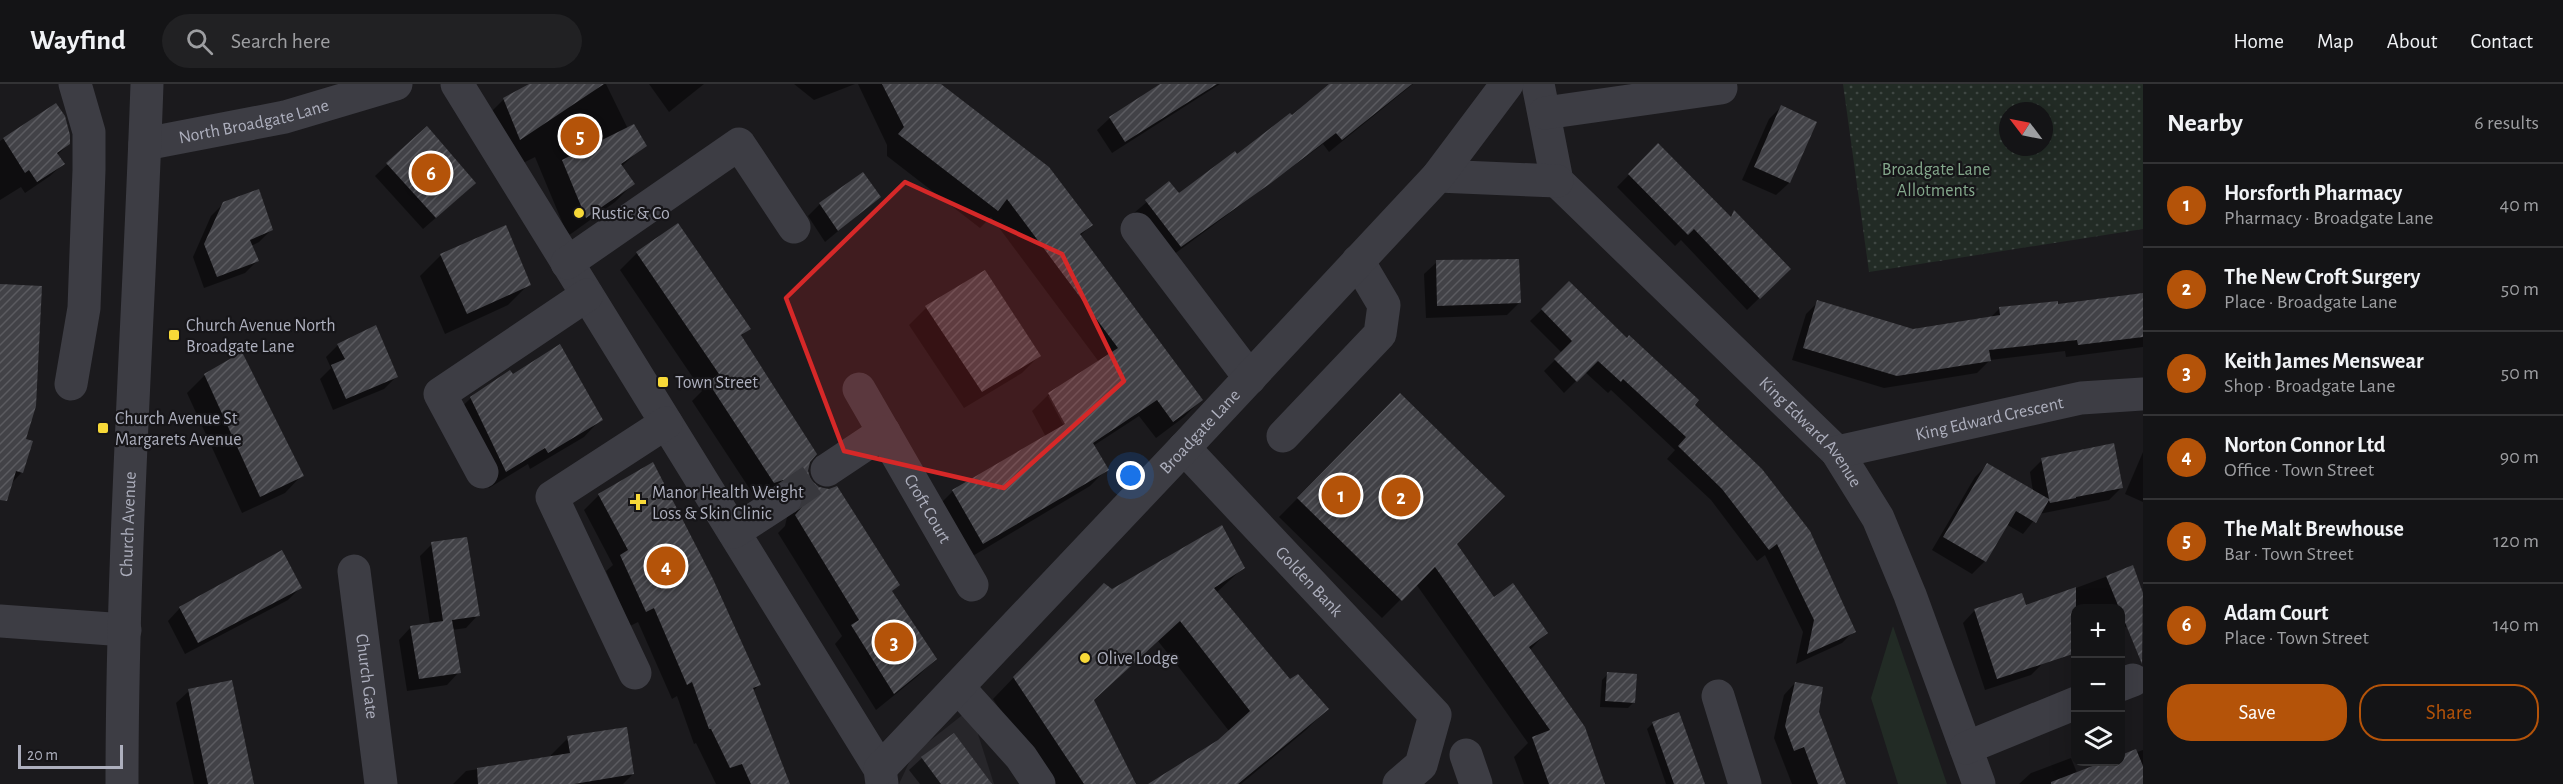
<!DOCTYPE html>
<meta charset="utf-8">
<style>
:root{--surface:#141416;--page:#212123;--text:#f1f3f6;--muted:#9d9ea1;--line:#333335;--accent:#b45309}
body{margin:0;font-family:"Alegreya Sans",sans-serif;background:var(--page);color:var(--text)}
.controls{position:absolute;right:18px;bottom:18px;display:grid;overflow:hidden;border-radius:12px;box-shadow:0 6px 24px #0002}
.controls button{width:54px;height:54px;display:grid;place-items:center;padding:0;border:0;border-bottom:2px solid var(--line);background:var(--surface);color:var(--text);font:30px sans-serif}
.compass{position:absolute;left:1999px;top:18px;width:54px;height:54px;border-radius:50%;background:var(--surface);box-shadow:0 6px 24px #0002;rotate:302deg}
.scale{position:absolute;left:18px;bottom:15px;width:105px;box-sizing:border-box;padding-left:6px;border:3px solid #adafbd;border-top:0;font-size:16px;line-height:21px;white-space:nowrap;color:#adafbd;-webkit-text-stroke:4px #161518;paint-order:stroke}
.you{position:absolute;left:1131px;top:392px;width:21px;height:21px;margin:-15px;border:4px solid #fff;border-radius:50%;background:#1a73e8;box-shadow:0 0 0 9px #1a73e833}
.badge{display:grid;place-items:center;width:39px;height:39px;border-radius:50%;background:var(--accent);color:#fff;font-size:20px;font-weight:700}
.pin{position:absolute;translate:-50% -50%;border:3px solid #fff;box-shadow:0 2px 6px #0006}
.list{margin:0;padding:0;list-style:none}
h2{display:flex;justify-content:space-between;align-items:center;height:78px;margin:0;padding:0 24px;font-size:26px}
h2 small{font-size:20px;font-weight:400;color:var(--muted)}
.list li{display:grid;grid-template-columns:39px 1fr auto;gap:18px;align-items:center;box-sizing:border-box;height:84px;padding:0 24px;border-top:2px solid var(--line)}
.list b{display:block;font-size:22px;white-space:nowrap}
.list p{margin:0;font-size:20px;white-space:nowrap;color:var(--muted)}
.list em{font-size:20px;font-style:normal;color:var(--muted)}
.actions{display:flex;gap:12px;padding:18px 24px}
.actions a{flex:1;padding:14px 0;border:2px solid var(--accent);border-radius:24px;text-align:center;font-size:21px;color:var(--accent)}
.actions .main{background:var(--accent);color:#fff}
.icon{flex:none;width:33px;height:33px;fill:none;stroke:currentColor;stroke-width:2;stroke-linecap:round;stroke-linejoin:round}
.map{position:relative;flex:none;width:2143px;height:700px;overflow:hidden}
header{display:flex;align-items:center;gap:36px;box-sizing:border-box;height:84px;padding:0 30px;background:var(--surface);border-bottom:2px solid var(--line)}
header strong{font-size:28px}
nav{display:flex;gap:33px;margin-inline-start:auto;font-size:21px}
.search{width:420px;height:54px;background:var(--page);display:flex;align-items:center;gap:15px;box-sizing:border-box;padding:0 21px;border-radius:33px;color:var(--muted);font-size:22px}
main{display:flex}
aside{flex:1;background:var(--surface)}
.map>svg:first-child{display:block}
.built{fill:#27262a}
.green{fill:#222b25}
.garden{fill:url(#garden-dots);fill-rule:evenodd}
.shadow{fill:#0007;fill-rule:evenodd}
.building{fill:url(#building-hatch)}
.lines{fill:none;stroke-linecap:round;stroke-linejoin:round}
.minor-tunnel{stroke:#38383d;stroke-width:33;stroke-dasharray:33 16;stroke-linecap:butt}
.minor{stroke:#3d3d44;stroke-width:33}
.marked{fill:#d62828;fill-opacity:0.2;stroke:#d62828;stroke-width:4.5;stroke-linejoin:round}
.poi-dot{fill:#f7d938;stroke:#161518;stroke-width:2}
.labels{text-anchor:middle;stroke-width:4.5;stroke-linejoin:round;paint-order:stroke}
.street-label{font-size:18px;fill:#adafbd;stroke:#161518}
.park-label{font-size:18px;fill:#84a88c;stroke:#161518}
.poi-label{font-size:18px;fill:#adafbd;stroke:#161518;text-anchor:start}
</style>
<header>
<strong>Wayfind</strong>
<div class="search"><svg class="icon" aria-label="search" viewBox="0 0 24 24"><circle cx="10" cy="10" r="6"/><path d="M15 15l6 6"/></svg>Search here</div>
<nav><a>Home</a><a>Map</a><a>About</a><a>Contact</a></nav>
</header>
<main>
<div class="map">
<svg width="2143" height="700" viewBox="0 0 2143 700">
<defs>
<pattern id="garden-dots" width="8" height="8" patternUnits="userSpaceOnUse" patternTransform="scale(1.5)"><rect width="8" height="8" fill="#222b25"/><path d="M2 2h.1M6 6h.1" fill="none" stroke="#3f4743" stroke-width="1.8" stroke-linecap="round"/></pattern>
<pattern id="building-hatch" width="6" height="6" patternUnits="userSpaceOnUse" patternTransform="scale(1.5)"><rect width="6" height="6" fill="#424247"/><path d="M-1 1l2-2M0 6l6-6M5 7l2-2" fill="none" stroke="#5b5b60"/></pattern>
</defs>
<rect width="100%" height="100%" fill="#1b1a1d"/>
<!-- built -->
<polygon class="built" points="970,625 994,700 899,700 913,670"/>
<!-- green -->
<polygon class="green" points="1893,542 1947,700 1898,700 1871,614"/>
<!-- garden -->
<path class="garden" d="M1843 0H2143V145L1869 188ZM2008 27H2044V63H2008Z"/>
<!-- shadow -->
<g class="shadow">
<polygon points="532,0 606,0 628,45 645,61 621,83 633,100 615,118 568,152 535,73 507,87 485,34 504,15"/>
<polygon points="649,0 704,0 669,28"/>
<polygon points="794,0 855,0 814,16"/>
<path d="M858 0H938L1091 141 1080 152 1201 316 1184 333 1156 354 1139 332 1093 362 1107 385 1090 402 966 476 936 424 953 407 1046 353 1032 327 1049 310 1099 278 991 133 980 144 887 72V61ZM1048 312H1051L1069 346 1067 348Z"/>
<polygon points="1163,0 1220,0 1112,69 1097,46 1110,34"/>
<polygon points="1333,0 1413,0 1329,68 1323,60 1169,174 1134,129 1169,99 1179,111 1291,33"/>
<polygon points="56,21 69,60 57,71 63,80 50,92 25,109 21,103 0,116 0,57"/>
<polygon points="1781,23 1815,38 1789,99 1776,111 1742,96 1769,35"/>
<polygon points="426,44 462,111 423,145 375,92"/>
<polygon points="1658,61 1730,133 1734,128 1789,185 1747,226 1681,156 1675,162 1617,103"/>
<polygon points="863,90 879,113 825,158 808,132 820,120"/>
<polygon points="224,119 271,146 259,158 251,162 258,176 245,189 204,204 193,173 211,132"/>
<polygon points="637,169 749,245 740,253 809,378 807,387 810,397 898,501 891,508 935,575 918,592 876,626 835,560 842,552 778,449 785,442 787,433 757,416 692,317 702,307 620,186"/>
<polygon points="441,171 529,200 508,221 445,250 420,192"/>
<polygon points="1437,178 1519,219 1507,231 1426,234 1424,190"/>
<polygon points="984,188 1039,272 1022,289 964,324 909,241 926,224"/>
<polygon points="1569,199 1693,322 1854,547 1842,559 1796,580 1803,548 1765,471 1757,477 1711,416 1667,375 1675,366 1611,306 1608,309 1585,288 1564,309 1544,287 1562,269 1530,237"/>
<polygon points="0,201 24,356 22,388 10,401 0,398"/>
<polygon points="2143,210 2143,263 2066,273 2065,267 1990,276 1977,289 1884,304 1792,276 1806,230 1818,218 1913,246 1990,234 1999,225 2057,221"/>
<polygon points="338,261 396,293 384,305 333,326 320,295 331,284 326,273"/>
<polygon points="241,270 302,391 285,409 242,429 187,309 204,292"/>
<polygon points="512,292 601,335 584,353 530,385 528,380 489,404 453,331 471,314"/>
<polygon points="1400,311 1455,460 1494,515 1546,549 1530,566 1603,700 1524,700 1514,673 1528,659 1416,500 1382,534 1279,433"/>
<polygon points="2143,368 2143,418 2125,410"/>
<polygon points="2042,376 2121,404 2109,416 2039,430 2023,450 2006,440 1984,478 1972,490 1932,466 1975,393 1987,381 2033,408 2030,388"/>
<polygon points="599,411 759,601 753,607 788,700 716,700 696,659 694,660 677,612 672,615 638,538 630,542 606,487 613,481 584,426"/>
<polygon points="432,460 478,531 466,544 452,546 459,588 447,601 407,607 399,556 411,543 430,540 420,472"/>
<polygon points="1244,483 1216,509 1290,597 1327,625 1306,646 1241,700 1151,700 1219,657 1229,647 1158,557 1093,617 1135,700 1049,700 993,615 1083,521"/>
<polygon points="2132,483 2143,513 2143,532 2136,539 2120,545 2120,524 2076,524 2043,579 2031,591 1985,606 1963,539 1975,526 2025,523"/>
<polygon points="300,504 288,516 185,570 168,537 180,524"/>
<polygon points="1608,590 1634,618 1628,624 1600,623 1602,596"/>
<polygon points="1795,599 1817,628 1844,700 1792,700 1774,654 1784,611"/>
<polygon points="189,607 253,700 194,700 176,619"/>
<polygon points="1678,630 1705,700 1666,700 1647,645 1653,639"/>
<polygon points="953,651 977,700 920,700 909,686 922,674"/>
<polygon points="568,654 633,690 623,700 453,700 466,687 551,674 551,671"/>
<polygon points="2143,666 2143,700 2019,700 2031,689 2071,674 2077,689 2109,678 2120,678 2120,674"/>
</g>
<!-- building -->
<g class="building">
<polygon points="529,0 604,0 520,56 503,14"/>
<polygon points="882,0 941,0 1049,83 1093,141 1080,150 1203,316 1173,338 1157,316 1093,359 1109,386 983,460 952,406 1065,340 1048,309 1118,264 1007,115 998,127 898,50 904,43"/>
<polygon points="1160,0 1217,0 1125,58 1109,33"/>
<polygon points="1329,0 1412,0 1342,56 1336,49 1271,99 1181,163 1145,116 1169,97 1179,109 1235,67 1237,70 1290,29 1292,31"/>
<polygon points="56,19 65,32 70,51 70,60 57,69 65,80 37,98 29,86 25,89 3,54"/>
<polygon points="1781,21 1817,38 1790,99 1754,83"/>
<polygon points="634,40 647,62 621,80 635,100 586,134 562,76"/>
<polygon points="427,42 476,99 436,134 386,79"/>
<polygon points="1658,59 1731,133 1734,126 1791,185 1760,215 1694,145 1688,151 1628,90"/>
<polygon points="863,88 881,113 838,147 819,119"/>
<polygon points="259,105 273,146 250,156 259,177 217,193 204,160 223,118"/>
<polygon points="678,139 751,245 741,251 817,370 810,378 808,387 811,396 819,403 829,405 837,402 900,501 892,507 937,575 894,610 851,541 859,536 795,431 802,423 804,415 801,405 793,398 783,396 774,399 708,298 719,290 636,168"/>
<polygon points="506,141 531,201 467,230 440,170"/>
<polygon points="1519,175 1521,219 1437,222 1436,176"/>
<polygon points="985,186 1041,272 982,308 925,222"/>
<polygon points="1569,197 1627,254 1629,251 1699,316 1695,321 1762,385 1810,447 1856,548 1807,570 1814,536 1777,460 1769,466 1722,405 1678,362 1686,353 1623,295 1621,298 1598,277 1577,298 1554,275 1572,257 1541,225"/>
<polygon points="0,200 42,202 36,322 26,355 33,357 23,389 16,387 7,417 0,416"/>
<polygon points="2143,209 2143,253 2078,261 2077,256 1989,266 1991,277 1897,292 1803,264 1817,216 1913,245 2000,231 1999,223 2058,217 2058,220"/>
<polygon points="376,241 398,293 346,315 331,281 345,275 337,260"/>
<polygon points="560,260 603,336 548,369 545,364 506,388 470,313 510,286 513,290"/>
<polygon points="242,268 304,392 260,413 204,290"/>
<polygon points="1400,309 1505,412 1457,460 1494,513 1513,499 1548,549 1529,563 1585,643 1605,700 1549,700 1532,653 1550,646 1435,483 1402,517 1297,414"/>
<polygon points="2114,359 2123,404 2076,413 2076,411 2076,414 2050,419 2049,416 2036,439 2016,427 1986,478 1943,453 1987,379 2049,415 2041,374"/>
<polygon points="653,378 713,495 761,601 753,604 790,700 751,700 742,680 730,684 711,645 709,645 692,598 687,601 654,524 646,528 620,471 628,466 598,410"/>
<polygon points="1222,441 1245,484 1214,504 1290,595 1298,590 1329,625 1238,700 1148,700 1218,656 1250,627 1180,537 1094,616 1136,700 1084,700 1013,593 1104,499 1112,505"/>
<polygon points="467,453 480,532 452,536 461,589 419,595 410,542 443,537 431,458"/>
<polygon points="282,466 302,504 198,559 179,523"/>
<polygon points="2133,481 2143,509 2142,580 2106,492"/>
<polygon points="2076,503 2076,569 1997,595 1974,525 2022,509 2026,521"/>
<polygon points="1607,588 1637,590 1635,619 1605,617"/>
<polygon points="232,596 254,700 208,700 188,605"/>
<polygon points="1795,598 1823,603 1819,628 1846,700 1818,700 1804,663 1794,667 1785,642"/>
<polygon points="1679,628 1705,700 1674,700 1652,638"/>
<polygon points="627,643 634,690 574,700 478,700 477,684 570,669 567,652"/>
<polygon points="954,649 992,700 941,700 921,673"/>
<polygon points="2136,665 2143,682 2143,700 2051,700 2051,698 2103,678 2121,678 2121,671"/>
</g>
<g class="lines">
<!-- minor-tunnel -->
<polyline class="minor-tunnel" points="785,415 827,386"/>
<!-- minor -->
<g class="minor">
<polyline points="457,0 880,685 882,700"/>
<path id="s1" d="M1538 0 1557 97 1837 368 1878 434 1910 511 1979 700"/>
<polyline points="1545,29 1721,4"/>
<path id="s2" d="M145 60 285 33 396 0"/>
<polyline points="1438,92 1557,97"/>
<polyline points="1137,145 1250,294"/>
<polyline points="567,179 739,60 794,143"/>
<polyline points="71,300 84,224 89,86 89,48 75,0"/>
<path id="s3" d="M859 305 972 501"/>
<polyline points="1283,352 1380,250 1384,221 1358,177"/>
<path id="s4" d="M1184 364 1435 631 1421 681 1399 700"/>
<path id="s5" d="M1837 368 2081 314 2143 310"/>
<polyline points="827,386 884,348"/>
<polyline points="482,388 440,310 587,211"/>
<polyline points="734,448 785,415"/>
<path id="s6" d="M354 487 381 700"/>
<polyline points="0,537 125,546"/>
<polyline points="635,589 552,413 666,339"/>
<polyline points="2120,601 2133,596"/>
<polyline points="958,603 1021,673 1039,700"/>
<polyline points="1718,612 1745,700"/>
<polyline points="1966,664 2076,619"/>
<polyline points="1466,671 1476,700"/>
<path id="s7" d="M880 685 1184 364 1438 92 1507 0"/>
<path id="s8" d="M122 700C122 466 139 233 147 0"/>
</g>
</g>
<!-- marked area -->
<path class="marked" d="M905 98 1062 170 1124 297 1004 404 844 367 786 214Z"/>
<!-- markers -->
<g class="poi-dot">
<circle cx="579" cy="129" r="6"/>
<rect x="168" y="245" width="12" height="12" rx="3"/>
<rect x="657" y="292" width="12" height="12" rx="3"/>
<rect x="97" y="338" width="12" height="12" rx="3"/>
<path d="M635 409h6v6h6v6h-6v6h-6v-6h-6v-6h6z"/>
<circle cx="1085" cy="574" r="6"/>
</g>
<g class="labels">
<!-- street labels -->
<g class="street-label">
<text dy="6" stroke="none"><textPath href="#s2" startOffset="111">North Broadgate Lane</textPath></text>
<text dy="6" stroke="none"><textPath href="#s5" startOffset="156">King Edward Crescent</textPath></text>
<text dy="6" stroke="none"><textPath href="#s7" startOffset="465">Broadgate Lane</textPath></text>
<text dy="6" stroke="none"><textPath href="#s1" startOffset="456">King Edward Avenue</textPath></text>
<text dy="6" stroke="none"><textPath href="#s3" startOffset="138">Croft Court</textPath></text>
<text dy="6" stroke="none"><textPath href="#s8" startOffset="260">Church Avenue</textPath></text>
<text dy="6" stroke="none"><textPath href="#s4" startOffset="183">Golden Bank</textPath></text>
<text dy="6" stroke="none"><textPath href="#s6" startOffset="106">Church Gate</textPath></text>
</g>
<!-- park labels -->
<g class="park-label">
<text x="1936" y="91">Broadgate Lane<tspan x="1936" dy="21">Allotments</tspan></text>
</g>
<!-- poi labels -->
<g class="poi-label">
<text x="591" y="135">Rustic &amp; Co</text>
<text x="186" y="247">Church Avenue North<tspan x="186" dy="21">Broadgate Lane</tspan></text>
<text x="675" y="304">Town Street</text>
<text x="115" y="340">Church Avenue St<tspan x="115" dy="21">Margarets Avenue</tspan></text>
<text x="652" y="414">Manor Health Weight<tspan x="652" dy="21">Loss &amp; Skin Clinic</tspan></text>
<text x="1097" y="580">Olive Lodge</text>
</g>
</g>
</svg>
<div class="controls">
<button>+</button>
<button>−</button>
<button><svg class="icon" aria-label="layers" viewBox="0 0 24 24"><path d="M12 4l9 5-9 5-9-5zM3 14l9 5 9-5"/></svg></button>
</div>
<svg class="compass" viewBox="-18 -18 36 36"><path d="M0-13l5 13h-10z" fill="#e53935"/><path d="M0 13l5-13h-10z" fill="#9d9ea1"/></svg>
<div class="scale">20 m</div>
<div class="you"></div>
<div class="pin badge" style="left:1341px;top:411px">1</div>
<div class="pin badge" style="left:1401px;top:413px">2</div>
<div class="pin badge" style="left:894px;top:558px">3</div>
<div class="pin badge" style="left:666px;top:482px">4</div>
<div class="pin badge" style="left:580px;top:52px">5</div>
<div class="pin badge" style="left:431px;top:89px">6</div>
</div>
<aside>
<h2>Nearby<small>6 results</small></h2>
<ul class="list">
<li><span class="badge">1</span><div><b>Horsforth Pharmacy</b><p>Pharmacy · Broadgate Lane</p></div><em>40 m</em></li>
<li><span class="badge">2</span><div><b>The New Croft Surgery</b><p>Place · Broadgate Lane</p></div><em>50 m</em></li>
<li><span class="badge">3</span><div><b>Keith James Menswear</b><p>Shop · Broadgate Lane</p></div><em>50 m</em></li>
<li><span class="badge">4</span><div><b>Norton Connor Ltd</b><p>Office · Town Street</p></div><em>90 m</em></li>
<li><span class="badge">5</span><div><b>The Malt Brewhouse</b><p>Bar · Town Street</p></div><em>120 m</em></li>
<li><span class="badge">6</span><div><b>Adam Court</b><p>Place · Town Street</p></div><em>140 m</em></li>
</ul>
<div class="actions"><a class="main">Save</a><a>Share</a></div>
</aside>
</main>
